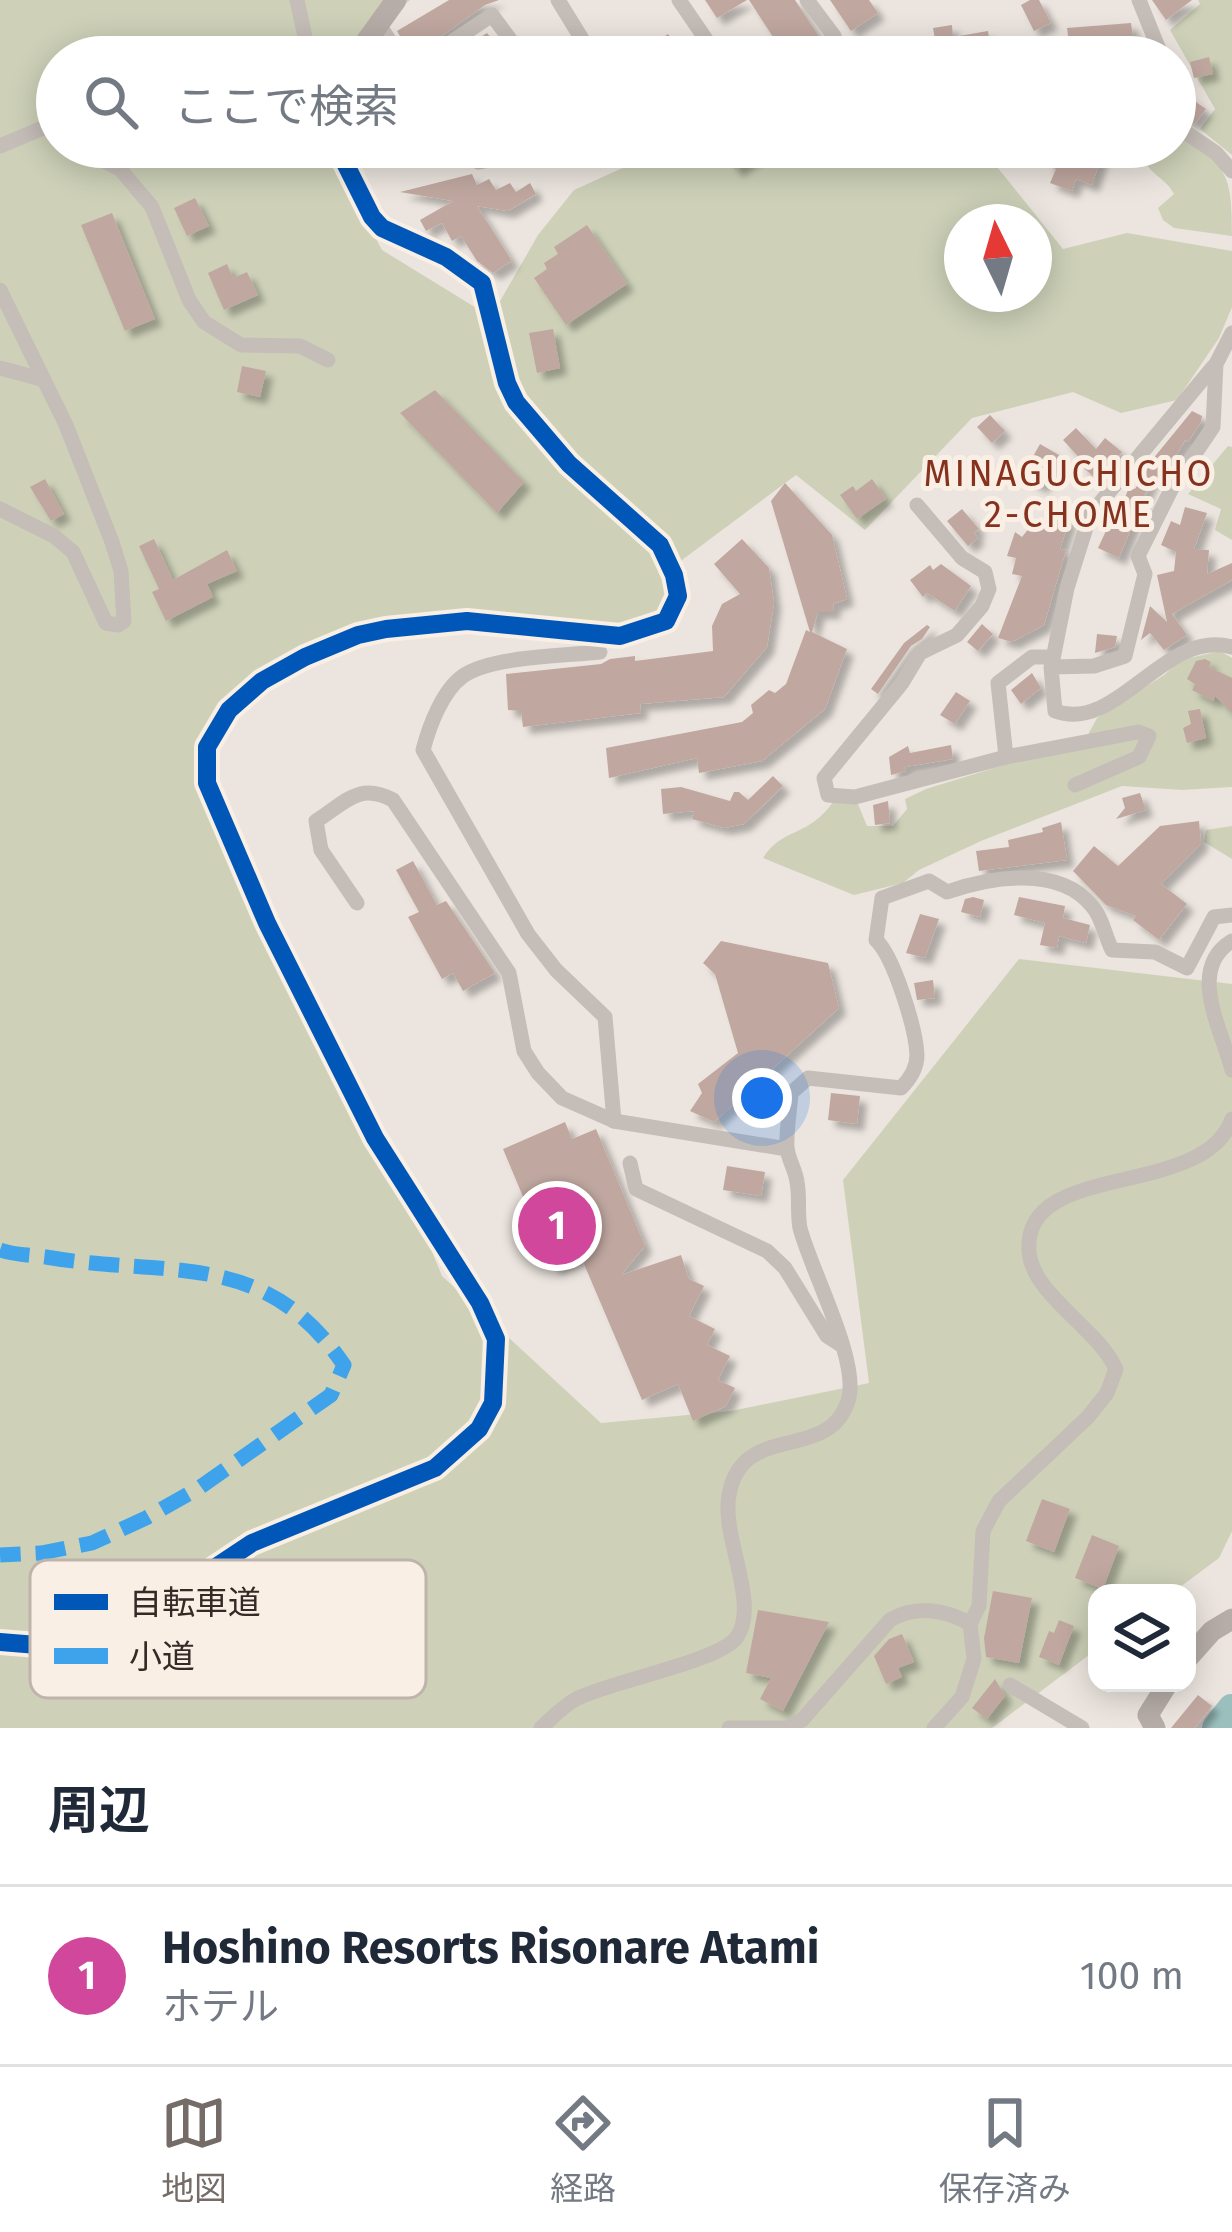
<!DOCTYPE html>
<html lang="ja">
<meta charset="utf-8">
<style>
:root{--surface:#fff;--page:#f6f6f7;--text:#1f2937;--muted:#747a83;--line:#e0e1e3;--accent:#756b67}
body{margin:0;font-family:"Fira Sans","Noto Sans JP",sans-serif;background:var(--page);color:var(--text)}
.controls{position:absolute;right:36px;bottom:36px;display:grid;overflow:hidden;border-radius:24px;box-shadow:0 6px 30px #0003}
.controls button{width:108px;height:108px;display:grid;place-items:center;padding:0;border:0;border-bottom:3px solid var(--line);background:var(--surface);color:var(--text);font:60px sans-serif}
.compass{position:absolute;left:944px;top:204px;width:108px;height:108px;border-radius:50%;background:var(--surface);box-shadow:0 6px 30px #0003;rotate:355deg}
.you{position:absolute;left:762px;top:1098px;width:42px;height:42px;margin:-30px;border:9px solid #fff;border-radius:50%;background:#1a73e8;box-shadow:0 0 0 18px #1a73e833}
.badge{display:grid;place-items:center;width:78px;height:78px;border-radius:50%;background:var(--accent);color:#fff;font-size:39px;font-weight:700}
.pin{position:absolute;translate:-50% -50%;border:6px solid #fff;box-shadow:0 3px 12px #0006}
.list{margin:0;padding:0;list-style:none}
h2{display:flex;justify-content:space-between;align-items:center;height:156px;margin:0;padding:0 48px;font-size:51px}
h2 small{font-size:39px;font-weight:400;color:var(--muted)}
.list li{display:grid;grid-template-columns:78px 1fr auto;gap:36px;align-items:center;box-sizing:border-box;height:180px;padding:0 48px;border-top:3px solid var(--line)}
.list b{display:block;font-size:45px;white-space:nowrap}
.list p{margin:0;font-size:39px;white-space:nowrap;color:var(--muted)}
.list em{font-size:39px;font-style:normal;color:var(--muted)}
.icon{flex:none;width:66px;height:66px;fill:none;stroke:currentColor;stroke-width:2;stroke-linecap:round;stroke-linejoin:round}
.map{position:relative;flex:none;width:1232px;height:1728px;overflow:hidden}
.search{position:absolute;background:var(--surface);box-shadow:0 6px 30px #0003;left:36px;right:36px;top:36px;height:132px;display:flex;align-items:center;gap:30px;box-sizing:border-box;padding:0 42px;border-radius:66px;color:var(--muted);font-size:45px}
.sheet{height:336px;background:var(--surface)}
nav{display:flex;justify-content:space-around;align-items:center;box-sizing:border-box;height:168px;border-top:3px solid var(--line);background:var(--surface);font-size:33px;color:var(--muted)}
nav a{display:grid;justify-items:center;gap:6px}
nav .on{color:var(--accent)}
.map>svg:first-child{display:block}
.green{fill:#ced1b8;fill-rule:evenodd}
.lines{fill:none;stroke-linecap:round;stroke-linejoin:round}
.river{stroke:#9abfbd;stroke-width:30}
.building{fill:#c0a8a0;filter:url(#shadow)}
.street{stroke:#c5bdb8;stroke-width:15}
.secondary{stroke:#b6ada8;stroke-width:21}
.quiet{stroke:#3ea3eb;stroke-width:15;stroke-dasharray:30 15;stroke-linecap:butt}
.cycleway-casing{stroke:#f9efe5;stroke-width:26}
.cycleway{stroke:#0057b8;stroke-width:18}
.labels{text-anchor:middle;stroke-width:10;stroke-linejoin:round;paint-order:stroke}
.neighbourhood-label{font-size:36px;letter-spacing:3px;fill:#86321e;stroke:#f9efe5}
.key{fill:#f9efe5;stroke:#beb4ac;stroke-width:3}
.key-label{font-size:33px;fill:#352a26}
</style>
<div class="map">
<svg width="1232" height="1728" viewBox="0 0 1232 1728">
<defs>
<filter id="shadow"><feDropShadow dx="7" dy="7" stdDeviation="3" flood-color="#0004"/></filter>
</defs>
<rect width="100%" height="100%" fill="#ece5df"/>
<!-- green -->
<g class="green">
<path d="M0 0H410L341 57H57V147H327L382 250 491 317 538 235 574 190 669 147H981L1063 249 1127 233 1232 251V307L1219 338 1177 400 1121 413 1073 392 972 418 865 530 796 475 682 560 664 610 638 626 405 616 301 652 228 706 197 769 248 900 372 1104 442 1276 601 1423 731 1411 869 1383 843 1180 1019 959 1232 984V1531L1219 1558 1172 1593H1097V1649L992 1728H0ZM962 222H1034V294H962Z"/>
<polygon points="1198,0 1232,0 1232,155 1200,129 1215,109 1170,30 1200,4"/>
<path d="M1175 132C1228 165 1232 174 1232 236L1174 228 1163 220 1158 208 1174 194C1166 178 1151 176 1144 159L1113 147H1175Z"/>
<polygon points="1228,446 1232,447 1232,540 1215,530 1221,509 1188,494"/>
<path d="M1220 651 1232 658V787L1182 790 1122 786 981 841 919 870 903 883 854 895 763 858C781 828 809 837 833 802L855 797 867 826H893L907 809 905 799 926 789 1085 740 1097 718 1164 675 1181 660Z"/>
<polygon points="1232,826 1232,859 1204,842 1206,830"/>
</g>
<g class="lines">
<!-- river -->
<polyline class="river" points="1217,1728 1232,1709"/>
</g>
<!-- building -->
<g class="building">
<polygon points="449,0 499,0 485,5 436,40 447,57 412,57 397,31"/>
<polygon points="705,0 747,0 717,18"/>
<polygon points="749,0 795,0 824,44 802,57 786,57"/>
<polygon points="830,0 869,0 878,13 851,31"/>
<polygon points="1030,0 1039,0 1051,23 1034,31 1021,5"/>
<polygon points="1152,0 1192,0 1166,20"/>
<polygon points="1131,23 1134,44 1092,52 1092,57 1071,57 1067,28"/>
<polygon points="952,25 953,37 988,31 991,49 985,50 986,57 938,57 933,28"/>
<polygon points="487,33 498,47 501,57 475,57 471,43"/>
<polygon points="668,34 684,57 636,57"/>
<polygon points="1209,57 1213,74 1194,78 1190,62"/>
<polygon points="1184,94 1206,109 1195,124 1175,113"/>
<polygon points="719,147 769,147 736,170"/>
<polygon points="1054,147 1088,147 1103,152 1092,185 1076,179 1072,191 1050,183 1056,169 1047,166"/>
<polygon points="472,174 477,185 489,179 496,190 510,183 516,192 530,183 536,194 508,211 477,206 512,261 493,273 477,261 461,236 452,241 442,223 426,231 420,220 453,201 400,192"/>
<polygon points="195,198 209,226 187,236 174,208"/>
<polygon points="112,213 155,319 125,331 81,225"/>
<polygon points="587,225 627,284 566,325 534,278 547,269 544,263 558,254 554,247"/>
<polygon points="227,264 233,278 247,272 258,295 224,310 208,273"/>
<polygon points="553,329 560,368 537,373 529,333"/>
<polygon points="242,366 266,371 260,397 237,392"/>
<polygon points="435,390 524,482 497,513 400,413"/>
<polygon points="1192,411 1202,416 1201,422 1188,442 1185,440 1162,480 1153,475 1119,558 1098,548 1111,520 1116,522 1129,487 1135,489 1152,460"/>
<polygon points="990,415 1005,431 992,443 977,427"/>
<polygon points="1076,428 1096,449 1105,438 1122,452 1098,480 1081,466 1084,463 1063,440"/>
<polygon points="1040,444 1059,455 1041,487 1022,476"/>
<polygon points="45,479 64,514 51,521 30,487"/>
<polygon points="872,479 886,499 857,519 840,495 853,486 856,491"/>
<polygon points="785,483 832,535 847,599 833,604 834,612 818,612 812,632 847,649 825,709 762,761 699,773 697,758 609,778 606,748 742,722 753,713 751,705 769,690 775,693 786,684 806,630 810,632 771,501"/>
<polygon points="1185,507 1207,513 1194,549 1209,550 1207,574 1232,563 1232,580 1172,614 1187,635 1164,650 1150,633 1141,640 1150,606 1167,622 1157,575 1174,571 1176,552 1161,545 1171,521 1180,525"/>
<polygon points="962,509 979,529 974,533 978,538 968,546 947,521"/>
<polygon points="1052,512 1070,518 1060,549 1066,550 1044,625 1012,642 998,638 1022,576 1012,574 1016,558 1007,556 1015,532 1022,537 1038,517 1049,521"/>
<polygon points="154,539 173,580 227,550 237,571 207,584 213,597 166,621 152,592 159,589 139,546"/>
<polygon points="742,539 769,568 774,603 767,647 724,697 640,704 641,713 523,727 521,711 508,710 506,674 601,664 610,659 635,656 635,661 713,651 712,626 722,604 740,594 714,564"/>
<polygon points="941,564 971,586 955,611 927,593 923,597 910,580 930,565 933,570"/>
<polygon points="982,624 993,634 978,651 967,642"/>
<polygon points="927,625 930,627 922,639 911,646 878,694 871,689 904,643"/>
<polygon points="1097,634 1117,636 1115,647 1095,653"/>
<polygon points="1205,659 1211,662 1209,667 1232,678 1232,713 1215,696 1213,701 1192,690 1195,684 1187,679 1196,661"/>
<polygon points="1032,673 1041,688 1021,704 1011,690"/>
<polygon points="956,692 970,701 955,724 940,715"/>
<polygon points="1200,709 1206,738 1187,743 1183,728 1191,724 1188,711"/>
<polygon points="951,745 953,759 905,767 906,771 891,775 889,757 908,746 910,753"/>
<polygon points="773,776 783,786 744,824 724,828 692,819 694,811 663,814 661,789 681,787 730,801 734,792 739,792 748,800"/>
<polygon points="1140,793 1146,810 1116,819 1125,808 1122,798"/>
<polygon points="888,801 890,823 875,825 873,805"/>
<polygon points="1199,821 1201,844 1161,884 1187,904 1159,940 1133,920 1136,916 1106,905 1073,871 1094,846 1118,866 1160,826"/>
<polygon points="1061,822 1067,860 979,871 976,851 1009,847 1008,840 1043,832 1042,828"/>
<polygon points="413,861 437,905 446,901 495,973 463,991 453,973 442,979 408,917 419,912 396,870"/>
<polygon points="973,897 984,900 980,917 961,912 965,899"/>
<polygon points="1019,897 1065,906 1063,918 1090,925 1086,943 1059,936 1057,948 1040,945 1045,923 1014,915"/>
<polygon points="920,914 939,919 925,958 906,953"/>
<polygon points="721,941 828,963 839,1008 714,1122 690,1111 702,1093 698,1084 738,1053 715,974 703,963"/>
<polygon points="933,980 935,998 917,1000 914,983"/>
<polygon points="831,1093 860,1096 857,1124 828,1120"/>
<polygon points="565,1122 572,1139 596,1129 645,1246 621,1275 681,1255 689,1279 704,1286 689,1316 715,1329 707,1345 730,1356 718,1380 735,1388 726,1406 693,1421 678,1384 642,1400 581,1257 553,1268 503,1149"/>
<polygon points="727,1166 765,1172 761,1196 723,1190"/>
<polygon points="1042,1499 1070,1509 1054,1552 1026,1541"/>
<polygon points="1092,1535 1119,1546 1103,1589 1075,1578"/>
<polygon points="993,1591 1032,1598 1019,1663 986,1657 984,1638"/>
<polygon points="758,1610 829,1622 783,1711 760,1699 771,1678 746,1673"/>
<polygon points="1059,1620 1074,1626 1059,1665 1039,1657 1049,1631 1054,1633"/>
<polygon points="902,1634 914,1662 898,1668 902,1677 886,1684 874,1656 889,1639"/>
<polygon points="995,1679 1005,1696 987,1719 972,1708"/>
<polygon points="1198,1695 1212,1706 1195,1728 1171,1728"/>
</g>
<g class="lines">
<!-- street -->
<g class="street">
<polyline points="297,0 306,42 299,57"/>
<polyline points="558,0 593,57"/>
<polyline points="679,0 718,57"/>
<polyline points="807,0 834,36 838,50 826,57"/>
<polyline points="1139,0 1162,57"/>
<polyline points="380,26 400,57"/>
<polyline points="463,57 453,41 492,15 523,57"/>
<polyline points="1175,125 1216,153 1232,171"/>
<polyline points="0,146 57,122"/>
<polyline points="77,147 120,169 152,207 189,300 204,322 241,345 300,346 328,360"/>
<polyline points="460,147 478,162 489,160 509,147"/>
<polyline points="591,147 602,151 634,147"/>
<polyline points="0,290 66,425 112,542 121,571 124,621 118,625 106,623 73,552 54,536 0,509"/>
<path d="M1232 333 1216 364 1213 427 1173 486 1138 556 1145 574 1125 656 1094 666 1051 667 1055 711C1118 734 1164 628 1232 647"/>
<polyline points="0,368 41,379"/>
<polyline points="917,505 962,558 985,572 989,589 982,606 957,635 920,653 902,683 824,778 828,795 855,797 1006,757 998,683 1032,657 1052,657"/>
<path d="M600 652C564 656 492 656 463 676 442 691 429 727 423 750L528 934 556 970 605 1017 614 1121 787 1149"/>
<polyline points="1052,664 1067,588 1090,515 1213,367"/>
<polyline points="1006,757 1138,732 1149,736 1139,757 1075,785"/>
<path d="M357 903 321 850 316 821C346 802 359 782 393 800L509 973 524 1051 538 1073 562 1098 614 1121"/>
<path d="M1232 941C1186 969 1222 1030 1232 1070"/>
<polyline points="630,1163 636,1189 767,1251 785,1268 827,1336 841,1345"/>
<polyline points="1010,1685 1082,1728"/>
<path d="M541 1728C552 1718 563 1706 576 1699 608 1682 721 1661 737 1637 760 1603 721 1537 729 1495 742 1420 828 1464 848 1401 861 1363 811 1271 800 1228 797 1213 800 1197 797 1182 796 1171 788 1159 787 1148 786 1130 790 1110 791 1093L808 1078 901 1088C910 1079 917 1068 917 1055 916 1029 894 957 876 940L882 898 929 881 947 892C990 877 1059 865 1092 906 1102 917 1105 936 1112 950L1155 952 1187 968 1214 917 1232 915"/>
<path d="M729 1728H787L802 1720 890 1620C916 1605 945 1609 970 1624"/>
<path d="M934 1728 962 1697 974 1659 970 1624 979 1606 983 1531 999 1501 1088 1417 1107 1393 1116 1369C1097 1327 1032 1295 1029 1251 1023 1159 1204 1200 1232 1119"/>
</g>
<!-- secondary -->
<g class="secondary">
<polyline points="355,57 396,0"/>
<polyline points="0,1642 74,1648 112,1636 252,1543 435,1468 479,1429 493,1403 496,1339 480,1303 375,1138 267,923 207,783 207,747 229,710 262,681 305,657 358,635 386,629 467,621 620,636 666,621 678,596 674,575 660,545 569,464 516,402 507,383 482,283 446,257 382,228 372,217 337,147"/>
<polyline points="1187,1659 1212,1631 1232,1619"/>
<polyline points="1155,1728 1148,1715 1168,1683"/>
</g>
<!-- quiet -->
<path class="quiet" d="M0 1250C15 1255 30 1255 46 1257 167 1278 264 1247 344 1365L331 1395 199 1488 146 1518 92 1543 41 1553 0 1555"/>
<!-- cycleway casing -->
<g class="cycleway-casing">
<polyline id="cycleway" points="0,1642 74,1648 112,1636 252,1543 435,1468 479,1429 493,1403 496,1339 480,1303 375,1138 267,923 207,783 207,747 229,710 262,681 305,657 358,635 386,629 467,621 620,636 666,621 678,596 674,575 660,545 569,464 516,402 507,383 482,283 446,257 382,228 372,217 337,147"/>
</g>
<!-- cycleway -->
<use href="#cycleway" class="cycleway"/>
</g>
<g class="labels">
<!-- neighbourhood labels -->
<g class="neighbourhood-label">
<text x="1069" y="486">MINAGUCHICHO<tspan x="1069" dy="41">2-CHOME</tspan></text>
</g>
</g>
<!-- legend -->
<rect x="30" y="1560" width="396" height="138" rx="18" class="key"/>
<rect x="54" y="1594" width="54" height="16" fill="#0057b8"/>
<rect x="54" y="1648" width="54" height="16" fill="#3ea3eb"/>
<g class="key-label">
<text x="129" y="1614">自転車道</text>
<text x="129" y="1668">小道</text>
</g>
</svg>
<div class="controls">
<button><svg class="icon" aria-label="layers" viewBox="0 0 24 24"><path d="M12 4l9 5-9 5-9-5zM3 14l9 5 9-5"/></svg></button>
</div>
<svg class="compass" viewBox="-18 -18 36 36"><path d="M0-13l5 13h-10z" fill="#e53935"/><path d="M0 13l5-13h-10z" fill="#747a83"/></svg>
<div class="you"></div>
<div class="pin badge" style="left:557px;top:1226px;background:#d1479c">1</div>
<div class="search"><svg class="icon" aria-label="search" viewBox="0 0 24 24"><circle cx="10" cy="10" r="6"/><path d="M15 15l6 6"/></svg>ここで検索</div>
</div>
<section class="sheet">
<h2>周辺<small></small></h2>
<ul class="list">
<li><span class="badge" style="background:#d1479c">1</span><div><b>Hoshino Resorts Risonare Atami</b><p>ホテル</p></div><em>100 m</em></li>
</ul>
</section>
<nav>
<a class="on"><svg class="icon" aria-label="map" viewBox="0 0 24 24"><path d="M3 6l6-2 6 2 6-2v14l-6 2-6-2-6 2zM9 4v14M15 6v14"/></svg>地図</a>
<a><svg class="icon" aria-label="directions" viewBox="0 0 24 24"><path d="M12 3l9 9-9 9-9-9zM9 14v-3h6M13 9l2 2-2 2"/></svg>経路</a>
<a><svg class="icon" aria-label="saved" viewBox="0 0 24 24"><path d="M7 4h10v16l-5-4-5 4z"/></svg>保存済み</a>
</nav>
